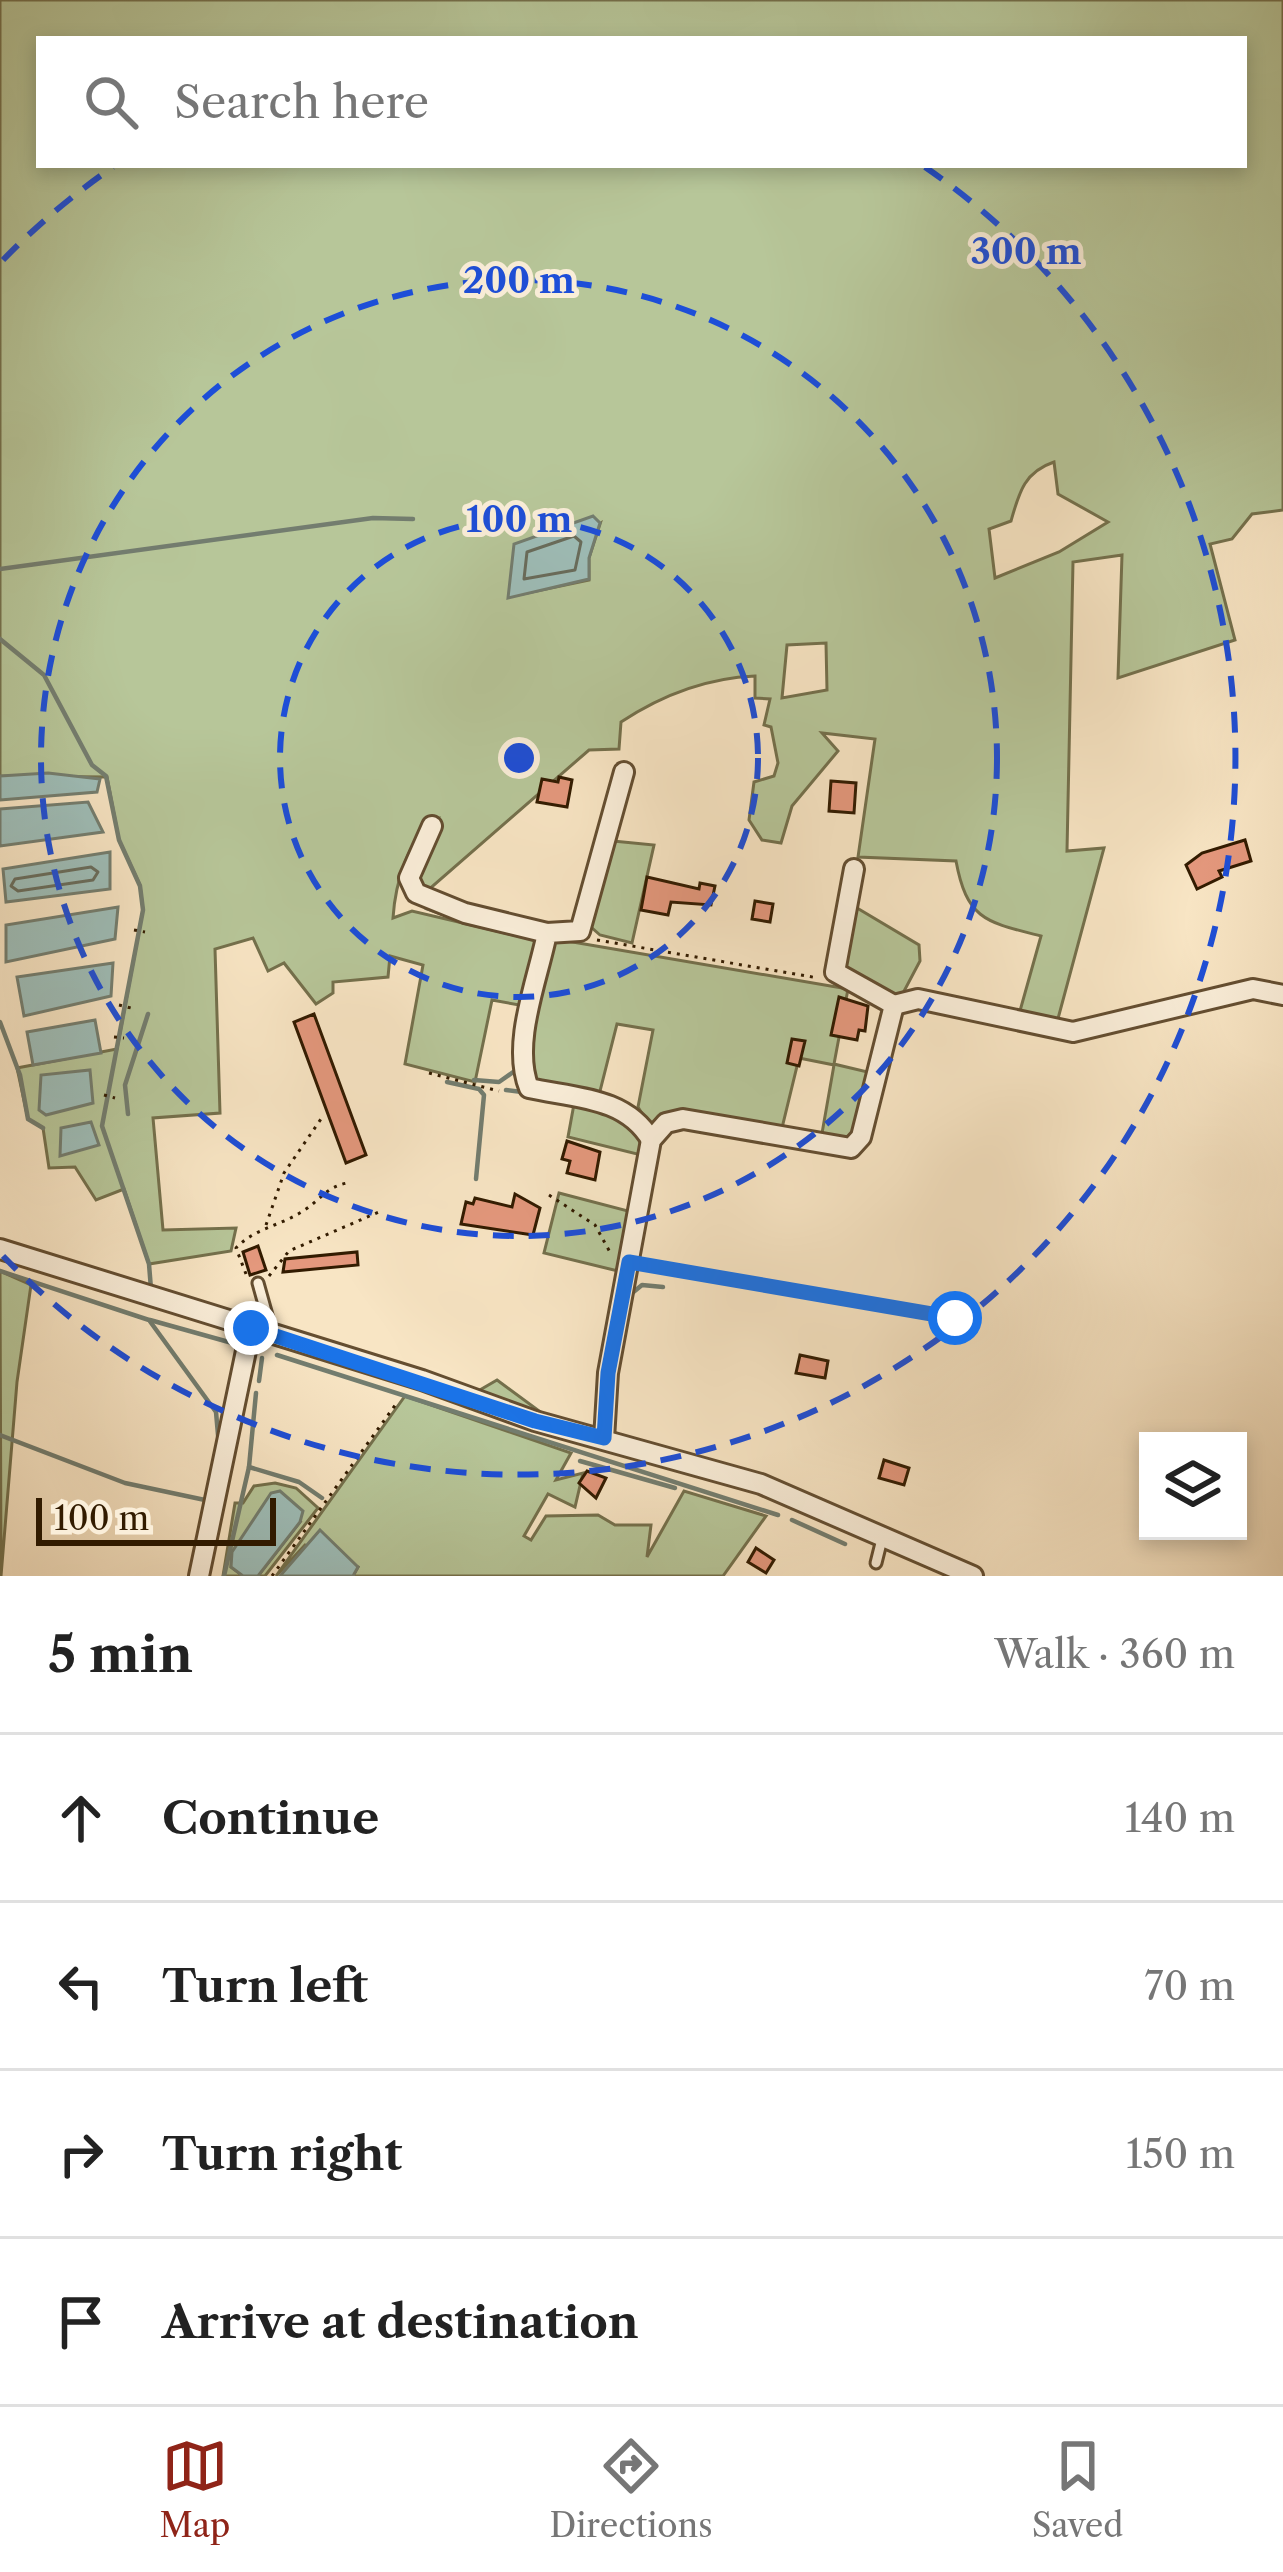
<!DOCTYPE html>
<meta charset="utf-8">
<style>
:root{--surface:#fff;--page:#f2f2f2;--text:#222;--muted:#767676;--line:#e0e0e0;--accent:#8f2418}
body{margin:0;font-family:"Libre Caslon Text",serif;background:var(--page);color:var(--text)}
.controls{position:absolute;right:36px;bottom:36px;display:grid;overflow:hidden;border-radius:0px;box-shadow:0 6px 18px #0003}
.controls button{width:108px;height:108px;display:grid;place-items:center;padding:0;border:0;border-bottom:3px solid var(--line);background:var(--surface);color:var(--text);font:60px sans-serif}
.scale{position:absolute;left:36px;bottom:30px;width:240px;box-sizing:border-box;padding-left:12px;border:6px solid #321b00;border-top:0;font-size:33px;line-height:42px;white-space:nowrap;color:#321b00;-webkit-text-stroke:9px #faeed9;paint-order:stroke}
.stop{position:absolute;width:36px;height:36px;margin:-27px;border:9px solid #1a73e8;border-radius:50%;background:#fff}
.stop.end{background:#1a73e8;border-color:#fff;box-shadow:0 3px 12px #0008}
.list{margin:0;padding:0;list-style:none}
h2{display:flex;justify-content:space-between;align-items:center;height:156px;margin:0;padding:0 48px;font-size:51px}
h2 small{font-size:39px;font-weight:400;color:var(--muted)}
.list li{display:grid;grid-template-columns:78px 1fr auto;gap:36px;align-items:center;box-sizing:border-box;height:168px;padding:0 48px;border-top:3px solid var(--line)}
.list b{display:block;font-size:45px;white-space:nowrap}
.list em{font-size:39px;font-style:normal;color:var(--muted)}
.icon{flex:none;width:66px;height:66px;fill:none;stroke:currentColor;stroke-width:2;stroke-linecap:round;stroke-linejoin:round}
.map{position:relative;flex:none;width:1283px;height:1576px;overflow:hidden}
.search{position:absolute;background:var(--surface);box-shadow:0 6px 18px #0003;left:36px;right:36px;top:36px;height:132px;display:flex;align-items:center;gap:30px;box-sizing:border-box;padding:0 42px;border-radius:0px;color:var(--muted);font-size:45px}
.sheet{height:828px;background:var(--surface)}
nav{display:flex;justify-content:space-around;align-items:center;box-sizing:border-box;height:168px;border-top:3px solid var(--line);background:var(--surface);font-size:33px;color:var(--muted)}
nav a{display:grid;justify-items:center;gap:6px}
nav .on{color:var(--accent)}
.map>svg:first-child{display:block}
.green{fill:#b7c699;stroke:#74704c;stroke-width:3;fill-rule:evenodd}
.water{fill:#9ebeb9;stroke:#737d6f;stroke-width:3}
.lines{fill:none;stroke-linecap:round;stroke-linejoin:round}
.shore{stroke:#686c5c;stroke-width:3}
.stream{stroke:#737d6f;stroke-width:4.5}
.building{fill:#e4987d;stroke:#321b00;stroke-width:3}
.lane-casing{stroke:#644e31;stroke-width:15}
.street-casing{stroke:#644e31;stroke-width:24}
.path{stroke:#321b00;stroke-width:3;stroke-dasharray:3 6;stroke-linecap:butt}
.lane{stroke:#faeed9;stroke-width:9}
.street{stroke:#faeed9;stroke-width:18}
.route{stroke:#1a73e8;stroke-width:15}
.ring{fill:none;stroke:#1d4ed8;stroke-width:6;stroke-dasharray:21 15}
.centre{fill:#1d4ed8;stroke:#faeed9;stroke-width:6}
.ring-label{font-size:36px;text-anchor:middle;font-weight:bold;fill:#1d4ed8;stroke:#faeed9;stroke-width:10;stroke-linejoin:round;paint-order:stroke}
</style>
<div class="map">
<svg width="1283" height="1576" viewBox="0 0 1283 1576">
<rect width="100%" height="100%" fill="#f8e5c4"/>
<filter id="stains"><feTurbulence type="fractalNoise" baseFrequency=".00167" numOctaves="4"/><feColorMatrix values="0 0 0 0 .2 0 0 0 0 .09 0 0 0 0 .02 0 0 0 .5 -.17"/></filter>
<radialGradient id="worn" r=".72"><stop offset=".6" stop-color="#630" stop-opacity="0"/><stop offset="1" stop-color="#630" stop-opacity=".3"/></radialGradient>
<!-- green -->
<g class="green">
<path d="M0 0H1283V510L1252 514 1232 539 1210 544 1235 640 1118 678 1122 555 1073 562 1067 851 1104 848 1056 1026 1018 1018 1041 936C986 922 967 920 956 861L858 857 875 739 822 733 838 751 792 806 781 843 762 840 749 820 754 782 774 776 778 763 771 727 764 725 770 699 755 698V676C706 678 662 695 621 722L619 749 589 750 426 892 416 875 438 819C408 834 395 886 393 918L412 911 539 941 525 1006 492 1000 475 1082 405 1064 423 965 390 956 388 977 333 982V993L316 1004 284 963 268 971 253 938 215 949 220 1113 153 1118 163 1230 236 1228 231 1251 149 1264 124 1189 96 1200 75 1167 49 1168 43 1128 28 1119 17 1068 117 1049 143 910 140 885 119 840 107 777 0 776ZM39 39H1244V165H39ZM1054 462 1058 494 1108 522 1059 552 995 578 989 529 1011 521C1019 493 1024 472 1054 462ZM600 524 589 558V580L508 597ZM826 643 827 690 782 698 787 645Z"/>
<polygon points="613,841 654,845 632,943 600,935 591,927"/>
<polygon points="852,905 919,945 920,961 902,995 891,998 841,970"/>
<polygon points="561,940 848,989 834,1064 872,1073 854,1140 821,1139 834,1065 799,1058 781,1132 685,1112 666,1114 652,1130 638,1107 653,1030 617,1024 599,1095 538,1082 530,1073 530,1049 551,944"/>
<polygon points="574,1104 621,1113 644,1140 641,1155 568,1137"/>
<polygon points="559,1193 632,1212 622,1272 544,1253"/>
<polygon points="0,1271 31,1285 17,1382 1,1576"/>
<polygon points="497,1380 546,1416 564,1438 461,1401"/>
<polygon points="405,1396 571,1453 556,1480 583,1473 575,1507 548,1494 524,1536 531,1540 546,1516 598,1515 615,1525 651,1525 647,1557 684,1491 766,1516 723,1576 353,1576 358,1567 305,1545 276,1576"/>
<polygon points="275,1483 296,1488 318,1508 265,1576 258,1576 300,1522 264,1511 232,1552 231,1567 243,1576 223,1576 235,1503 243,1503 254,1486"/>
</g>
<!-- water -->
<g class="water">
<polygon points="593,516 600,523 589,558 589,579 508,598 514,544"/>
<polygon points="48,773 100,779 97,792 0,800 0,776"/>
<polygon points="88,802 103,832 0,846 0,809"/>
<polygon points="110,852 110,889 6,902 3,869"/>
<polygon points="118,907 115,939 6,962 6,925"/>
<polygon points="113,963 111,996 24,1016 17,977"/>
<polygon points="95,1020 101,1053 33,1065 27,1032"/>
<polygon points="90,1070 93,1103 46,1115 39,1110 41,1075"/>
<polygon points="91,1122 99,1145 60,1156 61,1128"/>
<polygon points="280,1491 303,1511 300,1522 258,1576 243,1576 231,1567 232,1552 271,1493"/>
<polygon points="320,1530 358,1567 353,1576 280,1576"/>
</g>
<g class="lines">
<!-- shore -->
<g class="shore">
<polygon points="574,536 581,542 575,570 524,579 527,552"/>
<polygon points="91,867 98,872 93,880 18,891 11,886 15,879"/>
</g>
<!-- stream -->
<g class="stream">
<polyline points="0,569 373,518 413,519"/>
<polyline points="0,639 44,675 92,765 106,776 119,840 140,886 143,910 102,1126 149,1264 151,1289"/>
<polyline points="426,908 460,920"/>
<polyline points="0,1022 20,1075 28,1119 43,1128"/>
<polyline points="474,1080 499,1082 516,1070"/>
<polyline points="447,1082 479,1089 484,1095 476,1179"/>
<polyline points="506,1090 522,1092"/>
<polyline points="128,1114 125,1085 148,1014"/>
<polyline points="0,1271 149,1320 216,1412 219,1446"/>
<polyline points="631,1294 642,1285 663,1287"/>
<polyline points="150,1320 243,1346"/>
<polyline points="277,1355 778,1515"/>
<polyline points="259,1381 262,1358"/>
<polyline points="0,1435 125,1483 205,1500"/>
<polyline points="580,1461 675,1488"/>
<polyline points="249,1467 299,1482 322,1498"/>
<polyline points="792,1520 845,1544"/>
<polyline points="224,1576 249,1467 256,1393"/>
</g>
</g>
<!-- building -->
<g class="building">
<polygon points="559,777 572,780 567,807 537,802 542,779 558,782"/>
<polygon points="831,781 856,783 854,813 829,811"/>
<polygon points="1245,840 1251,861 1219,871 1222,877 1197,889 1186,865 1202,853"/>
<polygon points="647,877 699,889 700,883 715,886 711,905 671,902 668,915 641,910"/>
<polygon points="755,901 773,904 770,922 752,919"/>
<polygon points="839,997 868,1006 865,1031 859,1030 857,1040 831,1035"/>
<polygon points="314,1014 366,1155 346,1163 294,1022"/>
<polygon points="792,1039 805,1041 799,1066 787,1063"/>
<polygon points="567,1141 600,1152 595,1180 567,1173 570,1161 562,1159"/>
<polygon points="515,1194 540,1208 533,1235 461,1224 466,1202 473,1204 475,1198 512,1207"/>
<polygon points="258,1246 266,1270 250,1275 243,1252"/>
<polygon points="357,1252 358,1265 283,1272 285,1259"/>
<polygon points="800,1355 828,1361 825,1378 796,1373"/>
<polygon points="884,1460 909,1468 904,1485 879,1478"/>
<polygon points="587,1471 606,1478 596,1498 579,1483"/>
<polygon points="756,1548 774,1560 766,1573 748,1562"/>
</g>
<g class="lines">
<!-- lane casing -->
<g class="lane-casing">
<g id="lane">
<polyline points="258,1283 272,1333"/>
<polyline points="876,1563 882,1539"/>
</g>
</g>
<!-- street casing -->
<g class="street-casing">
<g id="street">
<path d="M624 772 580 931 547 933C538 979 511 1043 529 1088 575 1098 626 1097 651 1140"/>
<polyline points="432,826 409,878 416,893 465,913 547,933"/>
<polyline points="894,1005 918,999 1073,1032 1253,989 1283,995"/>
<polyline points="0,1249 422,1380 535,1421 761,1484 973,1576"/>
<polyline points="604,1439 608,1373 651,1140 666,1123 683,1119 851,1148 861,1137 894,1005 835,972 854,869"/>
<polyline points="199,1576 251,1327"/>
</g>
</g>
<!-- path -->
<g class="path">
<polyline points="134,930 145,932"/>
<polyline points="597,940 818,978"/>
<polyline points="119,1005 131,1008"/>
<polyline points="114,1037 124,1038"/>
<polyline points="429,1073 499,1091"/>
<polyline points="104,1095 115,1098"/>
<polyline points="549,1195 595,1225 611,1254"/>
<polyline points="266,1225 284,1173 323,1116"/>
<polyline points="649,1265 955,1317"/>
<path d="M246 1274 236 1248C256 1227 282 1226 306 1209 322 1198 327 1187 347 1183"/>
<polyline points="269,1276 289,1251 381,1211"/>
<polyline points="272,1576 396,1404"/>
</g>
<!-- lane -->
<use href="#lane" class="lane"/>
<!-- street -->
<use href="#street" class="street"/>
</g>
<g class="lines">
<!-- route -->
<polyline class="route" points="251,1328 535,1421 604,1438 608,1373 629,1262 955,1318"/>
</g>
<!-- distance rings -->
<g class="ring">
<circle cx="519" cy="758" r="239"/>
<circle cx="519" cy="758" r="478"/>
<path d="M3 260A717 717 0 0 1 113 167M925 167A717 717 0 1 1 3 1256"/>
</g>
<circle cx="519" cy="758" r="18" class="centre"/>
<g class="ring-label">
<text x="1026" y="264">300 m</text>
<text x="519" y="293">200 m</text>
<text x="519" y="532">100 m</text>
</g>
<rect width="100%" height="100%" filter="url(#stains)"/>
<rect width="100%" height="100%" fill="url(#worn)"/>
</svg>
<div class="controls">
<button><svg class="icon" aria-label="layers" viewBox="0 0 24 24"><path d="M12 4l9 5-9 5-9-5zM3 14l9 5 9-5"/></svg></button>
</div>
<div class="scale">100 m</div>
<div class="stop" style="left:955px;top:1318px"></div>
<div class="stop end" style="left:251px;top:1328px"></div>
<div class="search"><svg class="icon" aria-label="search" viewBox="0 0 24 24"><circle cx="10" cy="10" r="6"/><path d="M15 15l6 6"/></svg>Search here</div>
</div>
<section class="sheet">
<h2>5 min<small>Walk · 360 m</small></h2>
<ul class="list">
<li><svg class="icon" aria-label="ahead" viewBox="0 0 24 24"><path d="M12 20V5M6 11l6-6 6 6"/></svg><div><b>Continue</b></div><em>140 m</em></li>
<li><svg class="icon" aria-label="left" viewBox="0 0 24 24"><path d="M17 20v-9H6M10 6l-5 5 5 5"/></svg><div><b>Turn left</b></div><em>70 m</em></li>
<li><svg class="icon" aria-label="right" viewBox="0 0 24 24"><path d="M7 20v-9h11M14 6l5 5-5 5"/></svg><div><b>Turn right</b></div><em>150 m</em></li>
<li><svg class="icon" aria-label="arrive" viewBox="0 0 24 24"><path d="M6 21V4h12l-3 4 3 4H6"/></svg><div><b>Arrive at destination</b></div></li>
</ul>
</section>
<nav>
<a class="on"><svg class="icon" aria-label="map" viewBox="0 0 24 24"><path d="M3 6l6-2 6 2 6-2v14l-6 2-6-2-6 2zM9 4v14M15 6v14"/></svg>Map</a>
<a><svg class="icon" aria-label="directions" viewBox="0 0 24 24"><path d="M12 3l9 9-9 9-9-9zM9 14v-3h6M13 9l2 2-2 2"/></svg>Directions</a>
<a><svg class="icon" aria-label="saved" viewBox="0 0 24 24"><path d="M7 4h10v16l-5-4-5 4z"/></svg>Saved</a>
</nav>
